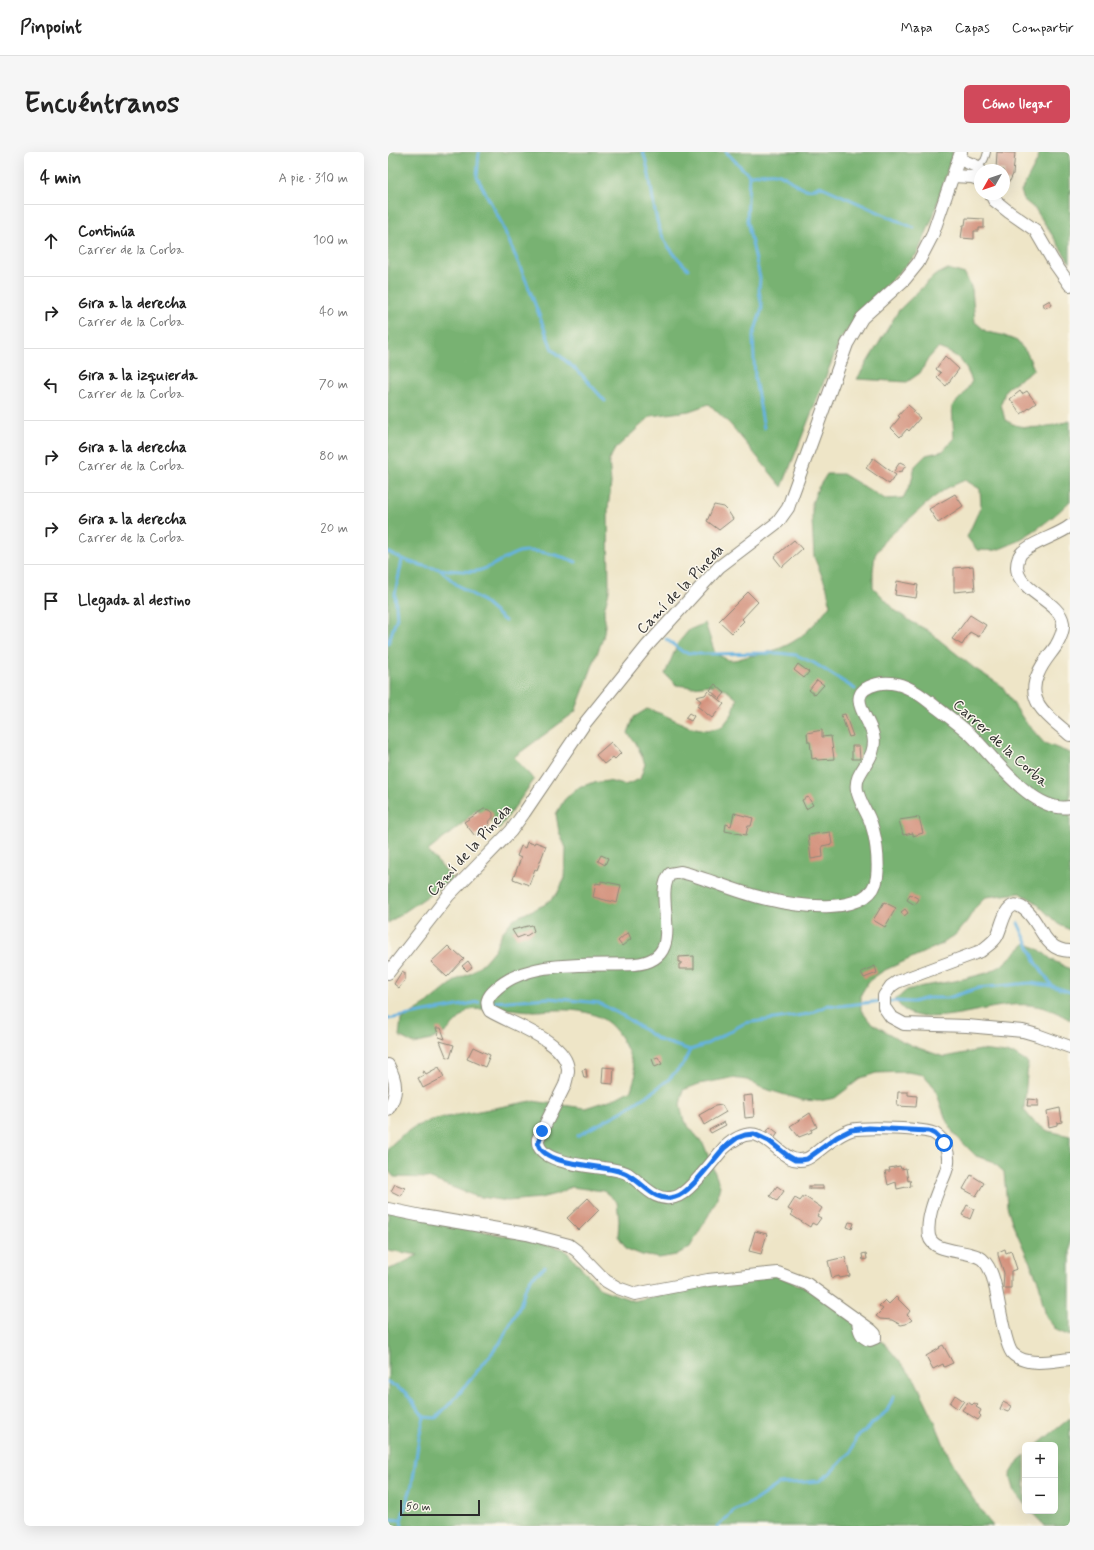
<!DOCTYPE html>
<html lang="es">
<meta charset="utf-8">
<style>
:root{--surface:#fff;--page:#f6f6f6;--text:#222;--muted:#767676;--line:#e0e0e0;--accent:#d1495b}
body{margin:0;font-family:Mynerve,sans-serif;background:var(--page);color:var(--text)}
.controls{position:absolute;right:12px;bottom:12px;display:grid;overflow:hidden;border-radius:6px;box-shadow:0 4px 16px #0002}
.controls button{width:36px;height:36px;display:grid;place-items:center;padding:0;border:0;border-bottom:1px solid var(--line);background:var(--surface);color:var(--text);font:20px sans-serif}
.compass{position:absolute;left:586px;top:12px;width:36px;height:36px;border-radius:50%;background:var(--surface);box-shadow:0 4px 16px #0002;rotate:230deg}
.scale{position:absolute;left:12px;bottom:10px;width:80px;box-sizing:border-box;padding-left:4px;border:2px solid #2b2b2b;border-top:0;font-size:11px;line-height:14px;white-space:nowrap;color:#2b2b2b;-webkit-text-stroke:3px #fbf7ec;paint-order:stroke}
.stop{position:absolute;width:12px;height:12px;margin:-9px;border:3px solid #1a73e8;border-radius:50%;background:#fff}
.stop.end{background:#1a73e8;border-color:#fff;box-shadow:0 1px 4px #0008}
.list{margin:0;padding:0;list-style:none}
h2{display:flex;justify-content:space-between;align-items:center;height:52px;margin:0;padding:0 16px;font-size:17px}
h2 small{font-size:13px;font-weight:400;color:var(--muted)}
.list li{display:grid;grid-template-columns:26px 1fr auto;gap:12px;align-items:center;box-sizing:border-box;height:72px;padding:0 16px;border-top:1px solid var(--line)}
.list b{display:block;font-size:15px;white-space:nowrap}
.list p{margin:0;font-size:13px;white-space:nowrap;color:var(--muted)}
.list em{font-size:13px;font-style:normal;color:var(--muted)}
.icon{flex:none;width:22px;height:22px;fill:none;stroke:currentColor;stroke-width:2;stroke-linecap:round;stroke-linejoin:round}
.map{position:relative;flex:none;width:682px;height:1374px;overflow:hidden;border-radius:6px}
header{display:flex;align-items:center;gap:24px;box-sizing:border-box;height:56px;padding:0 20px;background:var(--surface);border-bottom:1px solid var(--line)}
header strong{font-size:19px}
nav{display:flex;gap:22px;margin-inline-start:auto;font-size:14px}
.intro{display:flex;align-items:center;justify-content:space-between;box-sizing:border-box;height:96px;padding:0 24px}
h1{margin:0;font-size:28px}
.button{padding:10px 18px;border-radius:6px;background:var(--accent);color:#fff;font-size:14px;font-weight:700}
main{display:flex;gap:24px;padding:0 24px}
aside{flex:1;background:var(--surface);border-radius:6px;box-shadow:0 4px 16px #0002}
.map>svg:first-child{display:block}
.forest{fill:#78b272;stroke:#526e4e}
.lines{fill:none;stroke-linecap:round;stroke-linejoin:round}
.stream{stroke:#66b3e0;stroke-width:3}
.building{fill:#d4937e}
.service-casing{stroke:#8c8879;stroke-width:8}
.minor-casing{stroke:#8c8879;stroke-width:14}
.service{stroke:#fff;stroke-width:6}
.minor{stroke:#fff;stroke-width:12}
.route{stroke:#1a73e8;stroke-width:5}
.labels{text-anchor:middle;stroke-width:3;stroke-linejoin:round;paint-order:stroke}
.street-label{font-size:15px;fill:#2b2b2b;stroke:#fbf7ec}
</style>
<header>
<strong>Pinpoint</strong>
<nav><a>Mapa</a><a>Capas</a><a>Compartir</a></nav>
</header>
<div class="intro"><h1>Encuéntranos</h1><a class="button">Cómo llegar</a></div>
<main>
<aside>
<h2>4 min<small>A pie · 310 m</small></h2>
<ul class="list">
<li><svg class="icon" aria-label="ahead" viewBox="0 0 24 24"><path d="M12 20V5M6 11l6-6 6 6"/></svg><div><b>Continúa</b><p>Carrer de la Corba</p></div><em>100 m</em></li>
<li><svg class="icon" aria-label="right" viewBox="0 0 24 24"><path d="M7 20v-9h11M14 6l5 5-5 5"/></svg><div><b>Gira a la derecha</b><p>Carrer de la Corba</p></div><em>40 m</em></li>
<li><svg class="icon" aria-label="left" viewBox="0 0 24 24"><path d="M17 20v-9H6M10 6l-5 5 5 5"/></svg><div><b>Gira a la izquierda</b><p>Carrer de la Corba</p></div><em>70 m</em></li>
<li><svg class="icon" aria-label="right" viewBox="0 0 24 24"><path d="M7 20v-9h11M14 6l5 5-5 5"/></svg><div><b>Gira a la derecha</b><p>Carrer de la Corba</p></div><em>80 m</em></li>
<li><svg class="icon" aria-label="right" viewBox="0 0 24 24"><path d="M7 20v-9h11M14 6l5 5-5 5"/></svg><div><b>Gira a la derecha</b><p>Carrer de la Corba</p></div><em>20 m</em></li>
<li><svg class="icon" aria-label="arrive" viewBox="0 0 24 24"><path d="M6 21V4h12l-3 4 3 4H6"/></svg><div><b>Llegada al destino</b></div></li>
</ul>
</aside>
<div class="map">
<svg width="682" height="1374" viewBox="0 0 682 1374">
<rect width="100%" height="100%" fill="#fbf7ec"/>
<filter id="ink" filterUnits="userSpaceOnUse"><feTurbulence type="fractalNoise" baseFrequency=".025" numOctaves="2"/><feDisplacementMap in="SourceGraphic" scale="8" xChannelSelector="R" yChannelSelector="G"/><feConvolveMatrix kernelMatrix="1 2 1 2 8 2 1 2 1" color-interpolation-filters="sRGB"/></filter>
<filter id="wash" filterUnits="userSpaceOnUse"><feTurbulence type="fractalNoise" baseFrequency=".012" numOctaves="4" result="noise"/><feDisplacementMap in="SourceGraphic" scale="16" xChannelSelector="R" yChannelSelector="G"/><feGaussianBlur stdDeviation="0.9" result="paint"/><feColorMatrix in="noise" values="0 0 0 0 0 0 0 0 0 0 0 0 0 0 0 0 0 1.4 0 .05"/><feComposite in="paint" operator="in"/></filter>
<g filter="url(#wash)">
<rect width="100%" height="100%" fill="#eee5c7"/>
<!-- forest -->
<g class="forest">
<polygon points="0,0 565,0 545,65 529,102 478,154 453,186 394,335 343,273 321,252 301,259 263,264 227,297 221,308 223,331 220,357 221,439 216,458 217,474 215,486 187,560 126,605 146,628 111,677 89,657 75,671 40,699 65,727 0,771"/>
<polygon points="652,0 682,0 682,111 648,58 636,48 633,39 649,9"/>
<path d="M560 117 577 122 584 137 587 170 599 180 614 183 629 189 639 201 646 217 618 237 613 252 617 268C621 270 626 273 631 274 648 278 666 273 682 269V349C665 367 632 391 608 398 602 399 595 398 589 398L579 385 593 354 592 337 577 328 559 336 545 346 496 389 487 403 485 419V435L508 459 524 470 539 478 586 516 614 534 636 568 656 591 682 601V778L670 772 646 749 632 741 598 745 587 756 579 769 567 783 554 792 495 819 481 829 473 842V858L482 870 510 887 525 894 556 905 593 898 610 900 626 902 640 911 636 958 646 970 660 979 682 984V1184L668 1178 658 1164 654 1148 651 1131 624 1070 619 1054 616 1020 604 1009 588 1004 566 982 558 968 547 936 536 923 519 920 488 921 473 926 447 946 431 949 414 948 374 936 359 928 343 926 311 932 295 938 292 953 296 969 316 993 332 1034 328 1049 320 1064 302 1095 288 1103 271 1106 254 1103 239 1097 230 1084 231 1068 229 1050 216 1039 183 1035 168 1042 152 1046 119 1049 87 1044 40 1026 6 1025 0 1018V996L13 984 26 975 43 968 144 949 197 956 228 946 243 938 248 922C233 875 219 856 166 858 159 858 153 859 147 859 137 859 127 857 117 857 104 856 92 857 80 858L58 880 43 888 26 892 11 884 13 868 40 851 68 828 83 821 96 810 107 797 114 781 125 767 156 753 169 742 177 726 178 696 171 680 168 662 176 648 188 637 203 631 220 629 237 633 252 627 257 612 250 595 240 581 246 565 259 557 274 562 302 575 319 578 334 575 344 562 349 547 337 537 322 533 304 535 288 533 277 522 290 491 301 478 317 471 327 501C331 503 337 507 341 508 347 509 356 505 362 504 403 497 417 485 442 453L439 436 426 405 424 368V351L430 336 439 322H455L497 347 515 346 523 331 527 314 538 303 555 299 566 287 564 254 576 242 584 229C575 208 572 204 550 196L540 207 532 221 519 230 469 227 511 158 546 124Z"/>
<path d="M638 791 652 798 664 808 682 817V868C638 839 603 859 557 864 545 865 532 866 521 861 516 859 511 852 507 848L519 838 535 834 567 829 599 821 613 814Z"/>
<polygon points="0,1058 176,1097 213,1137 246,1149 306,1135 388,1123 435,1144 497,1192 527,1228 543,1261 560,1302 582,1342 596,1363 605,1374 0,1374 0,1117 7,1115 30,1103 0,1098"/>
<polygon points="682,1266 682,1374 657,1374 642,1359 667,1359 667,1293 649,1293"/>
<polygon points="637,1303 637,1353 627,1340 622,1323 631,1308"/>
</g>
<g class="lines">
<!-- stream -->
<g class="stream">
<polyline points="91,0 89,25 112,68 139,131 164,197 193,222 217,249"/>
<path d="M255 0C266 28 262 62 277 89 283 100 292 109 300 117"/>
<path d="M338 0 361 23C369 23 379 20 387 21 404 23 412 46 432 34L526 76"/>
<polyline points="361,23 359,69 372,126 371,138 374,156 365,185 367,227 376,276"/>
<path d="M0 400C23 413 48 418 74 419 78 419 84 420 89 419 104 416 116 405 131 400 145 396 174 404 188 410"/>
<polyline points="51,417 68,432 93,448 117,469"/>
<polyline points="278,487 295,500 311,502 390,501 408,503 426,511 467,537"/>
<polyline points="0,492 9,465 7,442 14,408"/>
<polyline points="630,771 648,810 664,834"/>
<polyline points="499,849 525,850 540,846 560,846 590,836 642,831 664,834 682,840"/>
<polyline points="107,850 161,846 211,851 237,865 271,888 302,898 317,893 357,871 421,862 440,853 451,854 494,849"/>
<polyline points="0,867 91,850"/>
<polyline points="189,984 233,960 263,941 280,928 295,912 302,898"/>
<polyline points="0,1230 18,1241 36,1265 31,1286 24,1333 13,1368"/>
<polyline points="36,1265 48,1266 70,1243 112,1191 132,1154 137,1137 143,1126 157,1115"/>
<polyline points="0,1367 13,1368 14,1374"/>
<polyline points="330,1374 346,1359 366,1349 391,1332 431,1329 441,1322 463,1300 468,1286 499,1259 506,1244"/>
</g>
</g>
<g id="blocks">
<!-- building -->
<g class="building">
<polygon points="609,0 627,1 625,22 622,29 618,28 618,37 616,37 616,18 608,18"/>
<polygon points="578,66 596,67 596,76 591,76 591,79 586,79 586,87 573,86 575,73 577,73"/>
<polygon points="662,148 664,153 657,156 655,152"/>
<polygon points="557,204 571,217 558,234 550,227 549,225 553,221 548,217"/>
<polygon points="632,239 634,242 639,239 648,251 633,262 622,247"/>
<polygon points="520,253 527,259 525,260 532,266 521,279 519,277 512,285 503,276 512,265 510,264"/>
<polygon points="485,306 508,323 501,332 478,316"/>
<polygon points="512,310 518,313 514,319 508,320 506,319"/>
<polygon points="567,342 575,354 550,371 541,357"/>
<polygon points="326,353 336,355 340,359 345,367 331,378 319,369"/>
<polygon points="406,388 414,397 394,415 386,405"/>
<polygon points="585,414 587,438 566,440 566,416"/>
<polygon points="509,429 530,433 528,446 507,443"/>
<polygon points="360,440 370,450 354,467 356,469 344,481 331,469"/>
<polygon points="582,463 598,473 591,485 582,480 574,493 564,487"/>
<polygon points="410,512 421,520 416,526 406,518"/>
<polygon points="429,528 436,533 427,543 421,538"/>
<polygon points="327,532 337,541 332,547 322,538"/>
<polygon points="320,539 336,552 324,566 309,554 313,549 308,545 317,543"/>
<polygon points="301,561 306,564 303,569 297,566"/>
<polygon points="457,562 465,584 461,585 453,563"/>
<polygon points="434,578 434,585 443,584 446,607 429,608 428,606 424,607 422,590 420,590 419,581"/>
<polygon points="223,590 233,601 227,607 225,605 216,612 208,603"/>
<polygon points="464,594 471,594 472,607 464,607"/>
<polygon points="420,645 425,653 418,657 414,648"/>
<polygon points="96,657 102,658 105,661 105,665 101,670 102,673 87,684 76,670"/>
<polygon points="346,661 365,666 363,674 360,674 358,683 337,679 338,672 343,674"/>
<polygon points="531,665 535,681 525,684 525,681 515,683 511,668"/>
<polygon points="442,680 444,692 434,694 435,705 423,707 420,683"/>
<polygon points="139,690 146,692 147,690 158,694 149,718 147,717 141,733 125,727 133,706 129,704 133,694 137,696"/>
<polygon points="213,703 220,706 217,713 210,709"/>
<polygon points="213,729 233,733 229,751 205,745 208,731 213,732"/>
<polygon points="522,742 531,747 527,753 519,748"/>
<polygon points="496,750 508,756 497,775 485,768"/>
<polygon points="517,757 520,761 516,764 513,760"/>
<polygon points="144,773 146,779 138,784 137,783 129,786 124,778"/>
<polygon points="240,780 243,787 234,794 230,789"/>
<polygon points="60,794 66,800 67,799 76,807 59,825 43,810"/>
<polygon points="306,804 306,817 291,817 291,812 293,812 293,810 291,810 291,805"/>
<polygon points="80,809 84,815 79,819 74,814"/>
<polygon points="487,814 489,821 476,826 473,820"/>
<polygon points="14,819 17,821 17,828 11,836 6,832"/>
<polygon points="48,876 53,876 57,887 51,885"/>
<polygon points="52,889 66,893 62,906 58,904"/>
<polygon points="85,895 102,903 97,915 79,907"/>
<polygon points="270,905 274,912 267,915 264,907"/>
<polygon points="51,915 56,925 35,936 30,926 36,923 34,920 36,919 38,922"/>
<polygon points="215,915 226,916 225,932 214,931"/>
<polygon points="198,917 199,926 196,926 194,918"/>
<polygon points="510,940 520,940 520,943 529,944 528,955 509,954"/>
<polygon points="364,943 366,965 357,966 355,944"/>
<polygon points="640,947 650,948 650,954 639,954"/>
<polygon points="334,953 338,960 316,973 311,963 327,954"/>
<polygon points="672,956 674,970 669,971 669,973 661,975 659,959"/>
<polygon points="422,961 429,975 423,978 424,980 411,985 402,974"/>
<polygon points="336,970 338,973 323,981 321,978"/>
<polygon points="382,975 390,981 386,987 378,981"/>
<polygon points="512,1014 513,1017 518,1016 520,1029 522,1028 523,1034 509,1037 508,1030 500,1033 497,1019 502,1019 501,1016"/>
<polygon points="583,1023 596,1031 588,1044 575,1037"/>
<polygon points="7,1032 17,1036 13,1044 3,1039"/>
<polygon points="389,1034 396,1039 389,1049 382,1044"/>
<rect x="421" y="1034" width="14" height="3"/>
<polygon points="416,1044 434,1056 429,1064 433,1066 428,1073 424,1071 422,1075 403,1063 405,1060 400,1057 407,1046 412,1049"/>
<polygon points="200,1046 211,1058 191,1078 179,1066"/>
<polygon points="579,1053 586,1057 582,1067 574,1063"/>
<polygon points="461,1070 466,1071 464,1077 459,1075"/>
<polygon points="367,1079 379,1082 373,1102 361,1099"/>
<polygon points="617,1097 618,1101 623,1099 629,1117 623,1119 623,1136 615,1136 616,1121 610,1103 610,1100"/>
<polygon points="478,1101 479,1107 475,1108 474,1102"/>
<polygon points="457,1105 462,1124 452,1126 451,1124 444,1126 440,1109"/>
<polygon points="508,1145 522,1159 519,1163 524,1168 518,1172 513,1173 504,1168 492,1167 488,1164 495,1157 491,1154 497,1148 501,1152"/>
<polygon points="555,1193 565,1211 556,1215 555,1212 545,1217 538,1204 552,1196 551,1195"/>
<polygon points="567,1243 576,1249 570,1257 562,1251"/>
<polygon points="580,1250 584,1253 586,1251 590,1253 588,1255 593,1258 591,1262 593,1264 590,1268 574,1258"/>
<polygon points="615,1250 623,1254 620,1260 612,1257"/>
</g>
</g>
</g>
<g filter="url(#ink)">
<use href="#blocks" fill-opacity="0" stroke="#8c8879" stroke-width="1"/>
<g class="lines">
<!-- service casing -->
<g class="service-casing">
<path id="service" d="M588 14C596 11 597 8 599 0"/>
</g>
<!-- minor casing -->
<g class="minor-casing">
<g id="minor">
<polyline points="571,7 588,14 592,18"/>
<polyline points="565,24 584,25 592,28"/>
<polyline points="603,42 606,48 621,60 647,78 665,109 682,133"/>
<path d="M682 374C670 384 635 393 631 405 618 438 671 445 675 471 676 479 672 487 668 494 662 503 654 511 650 522 636 551 664 567 682 583"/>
<path d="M682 655C645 662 606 605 583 583 571 572 557 562 544 552 528 539 510 527 489 532 455 541 480 563 485 583 491 608 465 618 469 638 471 648 477 657 481 666 488 682 491 708 489 725 484 766 406 754 379 747 350 741 322 727 293 720L282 722C263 746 303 807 247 812 204 814 137 806 105 840 99 846 97 851 102 859 123 872 179 889 180 918 180 923 178 928 177 933L150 987C147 1012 205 1014 222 1017 228 1018 235 1019 240 1022 255 1032 267 1051 287 1045 301 1042 325 1008 336 996 379 956 388 1017 418 1007 422 1006 426 1002 430 999 440 991 451 982 463 978 475 975 537 976 547 982 557 988 561 1000 560 1011 559 1018 556 1025 553 1031 547 1046 538 1067 541 1084 545 1102 581 1097 594 1107 602 1114 605 1124 607 1134 611 1149 616 1190 624 1201 628 1205 634 1208 640 1209 653 1212 669 1208 682 1207"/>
<path d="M682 799C653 799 653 766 633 755 617 746 614 776 609 784 606 790 599 794 593 799L509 830 503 834 496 844V855L503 865 516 872 579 874 635 879 649 883 682 895"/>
<polyline points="0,821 60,744 123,679 136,661 197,571 259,494 331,415 390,370 400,356 404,344 459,192 474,166 517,127 530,111 544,84 573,0"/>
<path d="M0 913C9 929 10 942 0 957"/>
<path d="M0 1057 34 1064 139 1082 181 1093 189 1099 218 1129 230 1136 247 1142 320 1128 390 1121 419 1132 483 1178 487 1182V1186L482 1188C473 1186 471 1178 470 1169"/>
</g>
</g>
<!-- service -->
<use href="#service" class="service"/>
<!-- minor -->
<use href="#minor" class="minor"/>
</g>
</g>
<g class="lines" filter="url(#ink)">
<!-- route -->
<path class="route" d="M154 979 150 992C158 1015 213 1012 234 1020 253 1026 264 1052 287 1045 301 1042 325 1008 336 996L349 986 357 983 366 982 381 989 400 1004 407 1008H413L419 1007 449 985 463 978 481 976 541 979 547 982 556 991"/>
</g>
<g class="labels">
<!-- street labels -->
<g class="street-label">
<text transform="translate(292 437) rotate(-46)" y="5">Camí de la Pineda</text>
<text transform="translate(613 591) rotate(42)" y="5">Carrer de la Corba</text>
<text transform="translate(81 698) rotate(-48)" y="5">Camí de la Pineda</text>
</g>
</g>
</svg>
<div class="controls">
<button>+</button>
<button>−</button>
</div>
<svg class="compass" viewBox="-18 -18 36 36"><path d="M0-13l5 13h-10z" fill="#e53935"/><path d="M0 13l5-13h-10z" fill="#767676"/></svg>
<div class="scale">50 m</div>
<div class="stop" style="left:556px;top:991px"></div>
<div class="stop end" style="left:154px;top:979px"></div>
</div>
</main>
